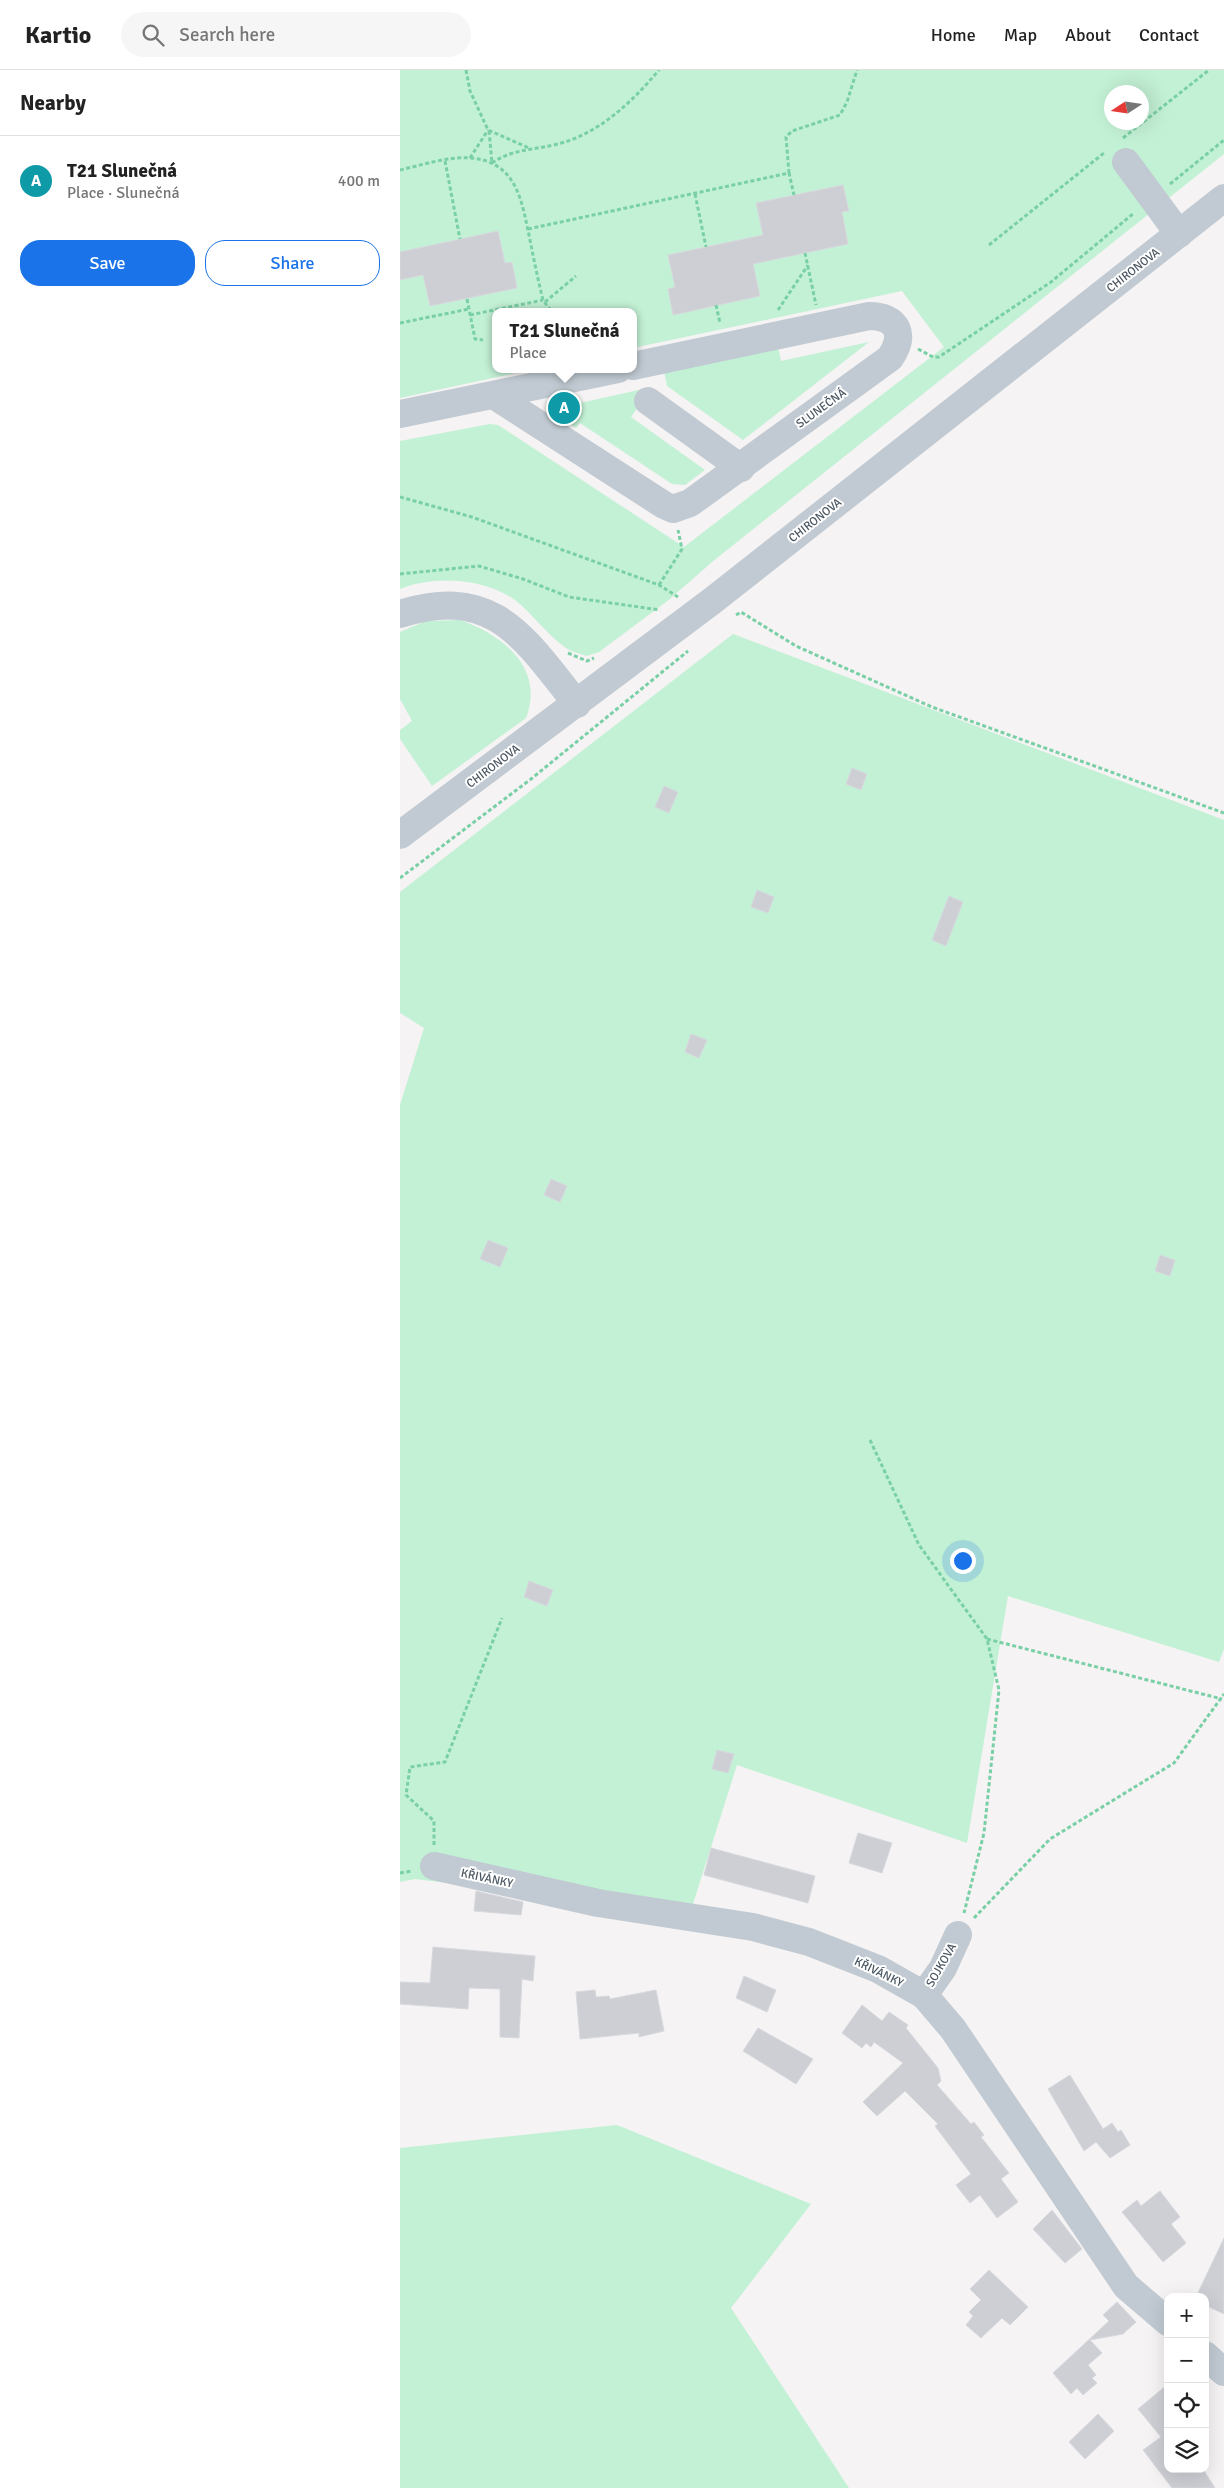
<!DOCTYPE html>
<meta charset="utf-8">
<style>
:root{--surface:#fff;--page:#f6f6f6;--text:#222;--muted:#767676;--line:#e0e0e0;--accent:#1a73e8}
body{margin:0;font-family:Signika,sans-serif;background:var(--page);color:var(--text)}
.controls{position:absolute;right:15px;bottom:15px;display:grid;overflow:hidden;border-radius:10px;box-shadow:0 5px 20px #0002}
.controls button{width:45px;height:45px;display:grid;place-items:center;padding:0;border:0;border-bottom:1px solid var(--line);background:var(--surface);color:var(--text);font:25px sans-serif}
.compass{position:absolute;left:704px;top:15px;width:45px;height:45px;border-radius:50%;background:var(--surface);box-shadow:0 5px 20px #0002;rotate:258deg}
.you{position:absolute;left:562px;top:1490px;width:18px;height:18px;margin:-12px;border:4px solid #fff;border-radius:50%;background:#1a73e8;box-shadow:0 0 0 8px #1a73e833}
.badge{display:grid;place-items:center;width:32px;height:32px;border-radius:50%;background:var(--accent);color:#fff;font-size:16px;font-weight:700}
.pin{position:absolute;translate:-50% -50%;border:2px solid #fff;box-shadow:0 1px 5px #0006}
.popup{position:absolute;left:92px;top:238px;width:145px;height:65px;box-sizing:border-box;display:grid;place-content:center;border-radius:10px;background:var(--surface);filter:drop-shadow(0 1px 4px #0005);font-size:16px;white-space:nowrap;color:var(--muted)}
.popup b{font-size:19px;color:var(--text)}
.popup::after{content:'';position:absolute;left:50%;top:100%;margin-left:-10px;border:10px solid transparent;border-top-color:var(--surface)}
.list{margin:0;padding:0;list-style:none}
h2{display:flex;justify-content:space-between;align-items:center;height:65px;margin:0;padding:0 20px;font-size:21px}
h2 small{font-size:16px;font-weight:400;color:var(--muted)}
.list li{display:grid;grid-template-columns:32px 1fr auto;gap:15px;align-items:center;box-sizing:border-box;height:90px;padding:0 20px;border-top:1px solid var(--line)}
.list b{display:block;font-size:19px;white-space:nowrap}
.list p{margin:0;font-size:16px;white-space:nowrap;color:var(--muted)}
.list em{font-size:16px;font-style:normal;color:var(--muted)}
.actions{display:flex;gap:10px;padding:15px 20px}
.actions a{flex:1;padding:11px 0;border:1px solid var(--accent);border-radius:20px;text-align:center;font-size:18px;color:var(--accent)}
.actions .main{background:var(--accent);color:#fff}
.icon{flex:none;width:28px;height:28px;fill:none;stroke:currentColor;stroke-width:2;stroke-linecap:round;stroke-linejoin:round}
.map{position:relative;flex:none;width:824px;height:2418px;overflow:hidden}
header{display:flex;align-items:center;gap:30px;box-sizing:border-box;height:70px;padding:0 25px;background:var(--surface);border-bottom:1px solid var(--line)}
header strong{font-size:24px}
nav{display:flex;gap:28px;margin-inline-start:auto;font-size:18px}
.search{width:350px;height:45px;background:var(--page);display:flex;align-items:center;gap:12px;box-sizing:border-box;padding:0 18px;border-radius:28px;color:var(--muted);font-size:19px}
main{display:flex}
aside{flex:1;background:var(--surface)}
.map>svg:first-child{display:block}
.green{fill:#c3f1d5;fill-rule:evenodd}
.building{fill:#cdcfd5;stroke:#d7d9de}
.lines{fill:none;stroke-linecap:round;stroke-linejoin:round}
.path{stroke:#7ad0a6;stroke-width:3;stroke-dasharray:4 2.5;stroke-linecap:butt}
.minor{stroke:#c1cad2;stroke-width:28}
.labels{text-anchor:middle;stroke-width:4;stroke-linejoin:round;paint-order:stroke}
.street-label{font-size:12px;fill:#4a5661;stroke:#fff}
</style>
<header>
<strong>Kartio</strong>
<div class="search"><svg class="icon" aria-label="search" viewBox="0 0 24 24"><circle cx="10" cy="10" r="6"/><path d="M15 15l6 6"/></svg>Search here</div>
<nav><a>Home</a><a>Map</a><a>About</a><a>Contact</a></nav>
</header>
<main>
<aside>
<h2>Nearby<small></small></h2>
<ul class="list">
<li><span class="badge" style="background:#0f9aa8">A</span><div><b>T21 Slunečná</b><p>Place · Slunečná</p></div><em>400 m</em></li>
</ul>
<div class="actions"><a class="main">Save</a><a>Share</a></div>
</aside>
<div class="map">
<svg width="824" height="2418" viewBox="0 0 824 2418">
<rect width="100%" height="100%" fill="#f5f3f3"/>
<!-- green -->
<g class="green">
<path d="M0 0H824V84L312 492 270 529 199 582 187 586C180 584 172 582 166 578 147 565 133 544 115 530 84 508 34 505 0 519V371L90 354 98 355 284 477 544 277 502 221 233 278V242H95V299H135L0 328ZM712 22H742V52H712Z"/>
<polygon points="469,272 343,370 267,316 264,301 378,277 381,291"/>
<polygon points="252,317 231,347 305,400 285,415 272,414 180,353 176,358 166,351 180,333"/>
<path d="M60 550C103 565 145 598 126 648L32 716 0 669V660L12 651 0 629V562L26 551Z"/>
<polygon points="333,564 824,750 824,1579 819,1592 608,1526 567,1773 337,1695 286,1856 112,1821 15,1809 0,1812 0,1035 24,958 0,943 0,822"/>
<polygon points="217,2055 411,2134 331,2238 449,2418 0,2418 0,2078"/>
</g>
<!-- building -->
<g class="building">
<polygon points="443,115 449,141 442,142 448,174 353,194 360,226 273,245 268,219 275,217 268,185 363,165 356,133"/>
<polygon points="98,161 105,193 112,192 117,218 30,236 23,205 0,210 0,182"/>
<polygon points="163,326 176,335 166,351 152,342"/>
<polygon points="452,698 467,704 461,720 446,714"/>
<polygon points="264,716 278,722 269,743 255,737"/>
<polygon points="357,820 374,827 368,843 351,837"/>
<polygon points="549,826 563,832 546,876 532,870"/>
<polygon points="291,964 307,970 299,988 285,982"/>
<polygon points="151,1109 167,1116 160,1132 144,1125"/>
<polygon points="88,1170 108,1178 100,1197 80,1189"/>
<polygon points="760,1185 775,1190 770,1206 755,1201"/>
<polygon points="129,1511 153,1520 147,1536 124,1527"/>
<polygon points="317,1680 334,1684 328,1703 312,1699"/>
<polygon points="458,1763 492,1773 482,1803 449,1793"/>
<polygon points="311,1778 415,1806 408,1833 304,1805"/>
<polygon points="76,1821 123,1832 121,1845 74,1841"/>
<polygon points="33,1877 135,1886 133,1911 122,1909 119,1968 100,1967 100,1919 69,1918 68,1939 0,1934 0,1912 30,1913"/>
<polygon points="344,1906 376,1920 367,1942 336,1928"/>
<polygon points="195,1920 196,1927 209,1926 210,1929 256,1920 264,1961 239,1967 239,1963 180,1969 176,1922"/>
<polygon points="462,1935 482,1951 489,1942 508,1955 506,1958 538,1998 541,2011 537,2015 571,2054 574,2052 584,2065 581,2067 609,2103 601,2109 618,2132 597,2148 580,2125 570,2133 556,2115 571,2104 535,2056 538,2054 505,2021 477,2046 463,2032 503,1993 474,1972 471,1977 466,1973 462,1978 442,1963"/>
<polygon points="358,1958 413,1989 396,2014 343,1981"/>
<polygon points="670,2005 703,2059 712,2053 718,2062 721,2060 730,2075 710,2088 696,2072 684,2081 648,2019"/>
<polygon points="760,2121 780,2147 771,2154 786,2173 763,2192 722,2142 737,2130 741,2136"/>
<polygon points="652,2140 682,2179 665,2193 633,2159"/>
<polygon points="824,2168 824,2244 805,2235 805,2227 796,2227"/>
<polygon points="589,2200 628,2237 610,2255 602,2248 581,2268 566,2255 573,2246 569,2242 581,2230 570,2219"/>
<polygon points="717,2232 736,2252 723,2264 690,2270 702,2283 688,2295 696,2305 692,2308 697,2313 683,2325 677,2318 671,2324 653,2303 709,2251 703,2245"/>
<polygon points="768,2314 768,2399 803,2399 815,2418 772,2418 743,2380 761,2367 738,2339"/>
<polygon points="698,2344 714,2361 685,2389 669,2372"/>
</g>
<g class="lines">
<!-- path -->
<g class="path">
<polyline points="66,0 70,21 88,60 129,78"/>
<polyline points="89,61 92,93"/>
<polyline points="723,68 809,0"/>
<polyline points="70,88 88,60"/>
<polyline points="45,91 60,169"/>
<path d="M92 93C112 79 134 80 158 74 200 63 232 32 259 0"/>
<path d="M0 100C22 95 49 86 71 88 118 92 122 133 130 170 134 190 138 210 143 230L152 242"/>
<polyline points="389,103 386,67 392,61 440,45 447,32 457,0"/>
<polyline points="770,114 824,70"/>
<polyline points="295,124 306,177"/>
<polyline points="128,159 389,103 394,125"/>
<polyline points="589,175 704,83"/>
<polyline points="405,183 416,235"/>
<polyline points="67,229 75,269 83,270"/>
<polyline points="145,232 176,206"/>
<polyline points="316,235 320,253"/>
<polyline points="378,240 408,195"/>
<polyline points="70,245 143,230"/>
<polyline points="0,253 69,239"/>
<polyline points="518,279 533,287 539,287 651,212 734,143"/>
<polyline points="0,427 72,447 259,515 278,527"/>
<polyline points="0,504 79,496 123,509 169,527 260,540"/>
<polyline points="259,515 282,479 278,460"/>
<polyline points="336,545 341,542 396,576 532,637 824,743"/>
<polyline points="168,583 187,591 194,588"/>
<polyline points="0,808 131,709 288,581"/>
<polyline points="470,1370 519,1475 587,1569 599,1620 584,1763 564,1843"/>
<polyline points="587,1569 822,1629"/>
<polyline points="34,1775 34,1751 6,1725 10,1697 45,1692 102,1548"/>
<polyline points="0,1803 12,1801"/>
<polyline points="574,1848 650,1769 774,1693 824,1624"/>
</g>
<!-- minor -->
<g class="minor">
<polyline points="726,92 779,164"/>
<path d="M95 326 264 435 273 439 290 433 490 288C506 265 498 246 469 246L233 296"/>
<polyline points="248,331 341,398"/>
<polyline points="0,344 218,299"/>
<path d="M0 544C94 514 124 568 177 634"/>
<polyline points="0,765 312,531 824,128"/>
<polyline points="34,1796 198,1833 353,1857 409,1872 478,1899 524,1925 553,1959 726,2216 768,2252"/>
<polyline points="524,1925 543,1898 558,1865"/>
<polyline points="805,2285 824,2302"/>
</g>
</g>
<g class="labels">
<!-- street labels -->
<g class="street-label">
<text transform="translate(733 200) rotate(-38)" y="4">CHIRONOVA</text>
<text transform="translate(421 338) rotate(-36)" y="4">SLUNEČNÁ</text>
<text transform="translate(415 450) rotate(-38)" y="4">CHIRONOVA</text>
<text transform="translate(93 696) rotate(-37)" y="4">CHIRONOVA</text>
<text transform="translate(87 1808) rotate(12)" y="4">KŘIVÁNKY</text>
<text transform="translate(541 1895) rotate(-60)" y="4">SOJKOVA</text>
<text transform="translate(479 1902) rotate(26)" y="4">KŘIVÁNKY</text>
</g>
</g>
</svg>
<div class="controls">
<button>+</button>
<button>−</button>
<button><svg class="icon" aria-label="locate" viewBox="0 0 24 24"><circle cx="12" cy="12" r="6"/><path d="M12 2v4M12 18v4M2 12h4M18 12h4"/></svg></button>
<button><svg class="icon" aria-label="layers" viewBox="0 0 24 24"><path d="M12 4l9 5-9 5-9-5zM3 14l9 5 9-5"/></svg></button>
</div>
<svg class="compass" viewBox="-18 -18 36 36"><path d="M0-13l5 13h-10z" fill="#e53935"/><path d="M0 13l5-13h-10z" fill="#767676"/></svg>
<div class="you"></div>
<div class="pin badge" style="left:164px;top:338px;background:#0f9aa8">A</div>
<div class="popup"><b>T21 Slunečná</b>Place</div>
</div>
</main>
